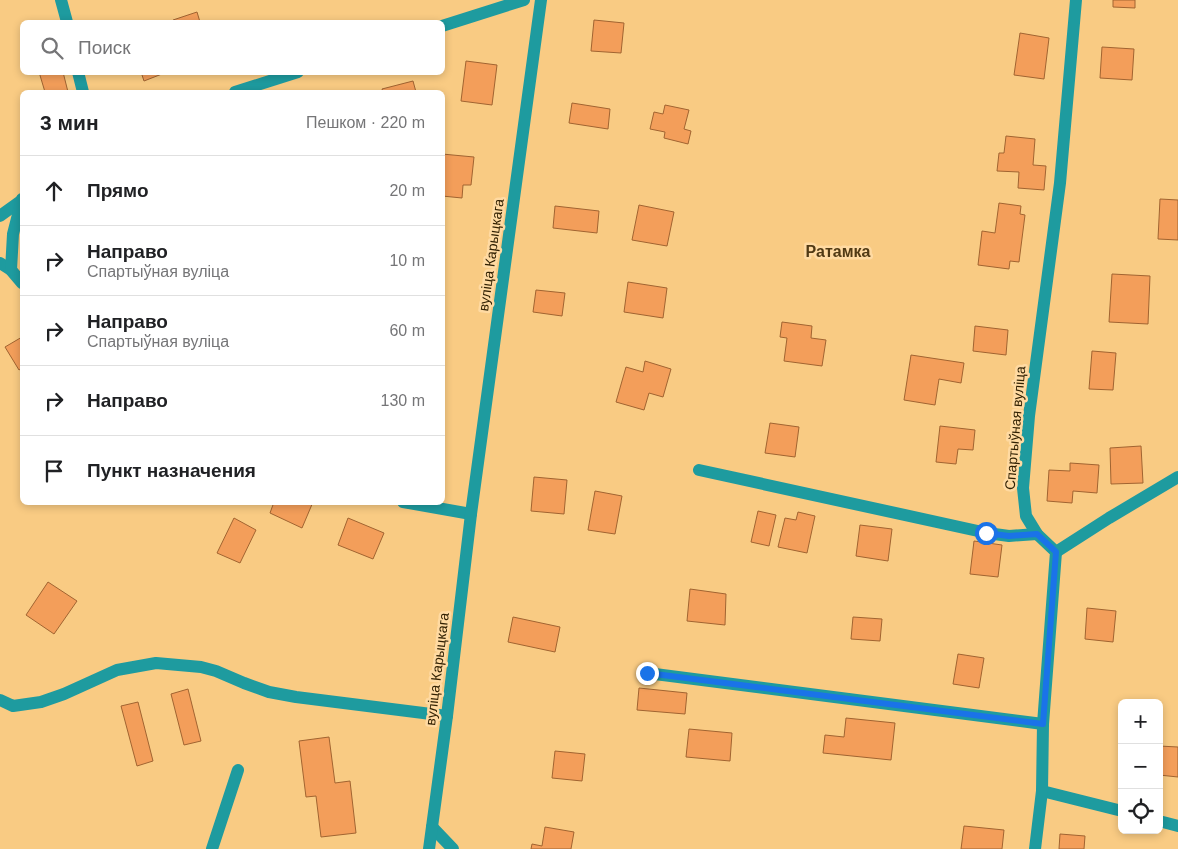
<!DOCTYPE html>
<html lang="ru">
<meta charset="utf-8">
<style>
:root{--surface:#fff;--page:#f6f6f6;--text:#202124;--muted:#757577;--line:#e0e0e0}
body{margin:0;font-family:Arial,sans-serif;background:var(--page);color:var(--text)}
.controls{position:absolute;right:15px;bottom:15px;display:grid;overflow:hidden;border-radius:8px;box-shadow:0 2px 8px #0003}
.controls button{width:45px;height:45px;display:grid;place-items:center;padding:0;border:0;border-bottom:1px solid var(--line);background:var(--surface);color:var(--text);font:25px sans-serif}
.stop{position:absolute;width:15px;height:15px;margin:-11px;border:4px solid #1a73e8;border-radius:50%;background:#fff}
.stop.end{background:#1a73e8;border-color:#fff;box-shadow:0 1px 5px #0008}
.list{margin:0;padding:0;list-style:none}
h2{display:flex;justify-content:space-between;align-items:center;height:65px;margin:0;padding:0 20px;font-size:21px}
h2 small{font-size:16px;font-weight:400;color:var(--muted)}
.list li{display:grid;grid-template-columns:32px 1fr auto;gap:15px;align-items:center;box-sizing:border-box;height:70px;padding:0 20px;border-top:1px solid var(--line)}
.list b{display:block;font-size:19px;white-space:nowrap}
.list p{margin:0;font-size:16px;white-space:nowrap;color:var(--muted)}
.list em{font-size:16px;font-style:normal;color:var(--muted)}
.icon{flex:none;width:28px;height:28px;fill:none;stroke:currentColor;stroke-width:2;stroke-linecap:round;stroke-linejoin:round}
.map{position:relative;flex:none;width:1178px;height:849px;overflow:hidden}
.search{position:absolute;background:var(--surface);box-shadow:0 2px 8px #0003;left:20px;top:20px;width:425px;height:55px;display:flex;align-items:center;gap:12px;box-sizing:border-box;padding:0 18px;border-radius:8px;color:var(--muted);font-size:19px}
.panel{position:absolute;background:var(--surface);box-shadow:0 2px 8px #0003;left:20px;top:90px;width:425px;height:415px;border-radius:8px}
.map>svg:first-child{display:block}
.building{fill:#f39e5a;stroke:#a16431}
.lines{fill:none;stroke-linecap:round;stroke-linejoin:round}
.minor{stroke:#1e9b9f;stroke-width:12}
.route{stroke:#1a73e8;stroke-width:6}
.labels{text-anchor:middle;stroke-width:5;stroke-linejoin:round;paint-order:stroke}
.street-label{font-size:14px;fill:#312002;stroke:#ffdaa2}
.quarter-label{font-size:16px;font-weight:bold;fill:#513a14;stroke:#ffdaa2}
</style>
<div class="map">
<svg width="1178" height="849" viewBox="0 0 1178 849">
<rect width="100%" height="100%" fill="#f9cb83"/>
<!-- building -->
<g class="building">
<polygon points="1113,0 1135,0 1135,8 1113,7"/>
<polygon points="197,12 200,22 174,22 173,20"/>
<polygon points="594,20 624,23 621,53 591,51"/>
<polygon points="1020,33 1049,38 1044,79 1014,75"/>
<polygon points="1102,47 1134,49 1132,80 1100,78"/>
<polygon points="466,61 497,65 492,105 461,101"/>
<polygon points="39,72 63,72 68,92 45,92"/>
<polygon points="141,72 167,72 144,81"/>
<polygon points="413,81 416,92 383,92 382,89"/>
<polygon points="572,103 610,109 608,129 569,123"/>
<polygon points="665,105 689,110 684,129 691,131 688,144 664,138 665,132 650,129 654,112 663,114"/>
<polygon points="1006,136 1035,139 1033,165 1046,166 1044,190 1018,188 1019,172 997,171 999,153 1004,153"/>
<polygon points="442,154 474,157 471,185 463,185 462,198 442,196"/>
<polygon points="1160,199 1178,200 1178,240 1158,239"/>
<polygon points="999,203 1021,206 1020,214 1025,215 1019,262 1010,261 1009,269 978,265 982,231 995,233"/>
<polygon points="639,205 674,212 667,246 632,240"/>
<polygon points="555,206 599,211 597,233 553,228"/>
<polygon points="1112,274 1150,276 1148,324 1109,322"/>
<polygon points="628,282 667,288 663,318 624,312"/>
<polygon points="536,290 565,293 562,316 533,312"/>
<polygon points="782,322 812,326 811,338 826,340 822,366 784,361 787,338 780,337"/>
<polygon points="975,326 1008,330 1006,355 973,351"/>
<polygon points="22,337 22,368 19,370 5,347"/>
<polygon points="1092,351 1116,353 1113,390 1089,389"/>
<polygon points="911,355 964,363 961,383 939,379 935,405 904,400"/>
<polygon points="645,361 671,369 663,397 649,393 644,410 616,402 626,367 643,372"/>
<polygon points="770,423 799,427 795,457 765,453"/>
<polygon points="940,426 975,430 973,450 958,449 956,464 936,462"/>
<polygon points="1141,446 1143,483 1111,484 1110,448"/>
<polygon points="1070,463 1099,465 1097,493 1073,491 1072,503 1047,501 1049,470 1070,471"/>
<polygon points="534,477 567,480 564,514 531,511"/>
<polygon points="595,491 622,496 615,534 588,530"/>
<polygon points="274,502 287,504 288,502 313,502 302,528 270,513"/>
<polygon points="758,511 776,515 769,546 751,542"/>
<polygon points="798,512 815,516 807,553 778,547 785,518 796,520"/>
<polygon points="234,518 256,530 240,563 217,553"/>
<polygon points="348,518 384,533 373,559 338,545"/>
<polygon points="860,525 892,529 888,561 856,556"/>
<polygon points="974,541 1002,545 998,577 970,574"/>
<polygon points="48,582 77,601 54,634 26,615"/>
<polygon points="690,589 726,594 725,625 687,621"/>
<polygon points="1087,608 1116,611 1113,642 1085,639"/>
<polygon points="513,617 560,627 555,652 508,642"/>
<polygon points="853,617 882,619 880,641 851,639"/>
<polygon points="958,654 984,658 979,688 953,684"/>
<polygon points="639,688 687,693 685,714 637,710"/>
<polygon points="188,689 201,741 184,745 171,694"/>
<polygon points="138,702 153,761 137,766 121,706"/>
<polygon points="846,718 895,723 891,760 823,753 825,735 844,737"/>
<polygon points="689,729 732,733 730,761 686,757"/>
<polygon points="329,737 335,783 350,781 356,833 321,837 316,796 306,797 299,741"/>
<polygon points="1159,746 1178,747 1178,777 1159,775"/>
<polygon points="555,751 585,754 582,781 552,778"/>
<polygon points="964,826 1004,830 1002,849 961,849"/>
<polygon points="545,827 574,832 571,849 531,849 532,844 542,846"/>
<polygon points="1060,834 1085,836 1084,849 1059,849"/>
</g>
<g class="lines">
<!-- minor -->
<g class="minor">
<polyline points="61,0 67,22"/>
<polyline points="442,26 524,0"/>
<polyline points="78,72 83,92"/>
<polyline points="235,92 298,72"/>
<polyline points="0,216 22,200"/>
<polyline points="0,263 11,270 22,283"/>
<polyline points="11,270 13,234 22,199"/>
<polyline points="699,470 987,533 1009,536 1037,534"/>
<polyline points="403,502 471,514"/>
<polyline points="1056,552 1109,518 1178,477"/>
<polyline points="647,673 1043,724"/>
<polyline points="0,700 13,706 41,702 64,694 117,670 156,663 201,667 216,671 244,683 269,692 296,697 447,716"/>
<polyline points="1042,791 1122,811"/>
<polyline points="1159,821 1178,826"/>
<polyline points="432,827 453,849"/>
<polyline points="212,849 238,770"/>
<polyline points="429,849 447,716 471,514 541,0"/>
<polyline points="1035,849 1042,791 1043,724 1056,552 1037,534 1026,516 1023,488 1029,416 1060,183 1076,0"/>
</g>
</g>
<g class="lines">
<!-- route -->
<polyline class="route" points="647,673 1043,724 1056,552 1037,534 1009,536 986,533"/>
</g>
<g class="labels">
<!-- street labels -->
<g class="street-label">
<text transform="translate(491 255) rotate(-82)" y="5">вуліца Карыцкага</text>
<text transform="translate(1015 428) rotate(-85)" y="5">Спартыўная вуліца</text>
<text transform="translate(437 669) rotate(-83)" y="5">вуліца Карыцкага</text>
</g>
<!-- quarter labels -->
<g class="quarter-label">
<text x="838" y="257">Ратамка</text>
</g>
</g>
</svg>
<div class="controls">
<button>+</button>
<button>−</button>
<button><svg class="icon" aria-label="locate" viewBox="0 0 24 24"><circle cx="12" cy="12" r="6"/><path d="M12 2v4M12 18v4M2 12h4M18 12h4"/></svg></button>
</div>
<div class="stop" style="left:986px;top:533px"></div>
<div class="stop end" style="left:647px;top:673px"></div>
<div class="search"><svg class="icon" aria-label="search" viewBox="0 0 24 24"><circle cx="10" cy="10" r="6"/><path d="M15 15l6 6"/></svg>Поиск</div>
<section class="panel">
<h2>3 мин<small>Пешком · 220 m</small></h2>
<ul class="list">
<li><svg class="icon" aria-label="ahead" viewBox="0 0 24 24"><path d="M12 20V5M6 11l6-6 6 6"/></svg><div><b>Прямо</b></div><em>20 m</em></li>
<li><svg class="icon" aria-label="right" viewBox="0 0 24 24"><path d="M7 20v-9h11M14 6l5 5-5 5"/></svg><div><b>Направо</b><p>Спартыўная вуліца</p></div><em>10 m</em></li>
<li><svg class="icon" aria-label="right" viewBox="0 0 24 24"><path d="M7 20v-9h11M14 6l5 5-5 5"/></svg><div><b>Направо</b><p>Спартыўная вуліца</p></div><em>60 m</em></li>
<li><svg class="icon" aria-label="right" viewBox="0 0 24 24"><path d="M7 20v-9h11M14 6l5 5-5 5"/></svg><div><b>Направо</b></div><em>130 m</em></li>
<li><svg class="icon" aria-label="arrive" viewBox="0 0 24 24"><path d="M6 21V4h12l-3 4 3 4H6"/></svg><div><b>Пункт назначения</b></div></li>
</ul>
</section>
</div>
